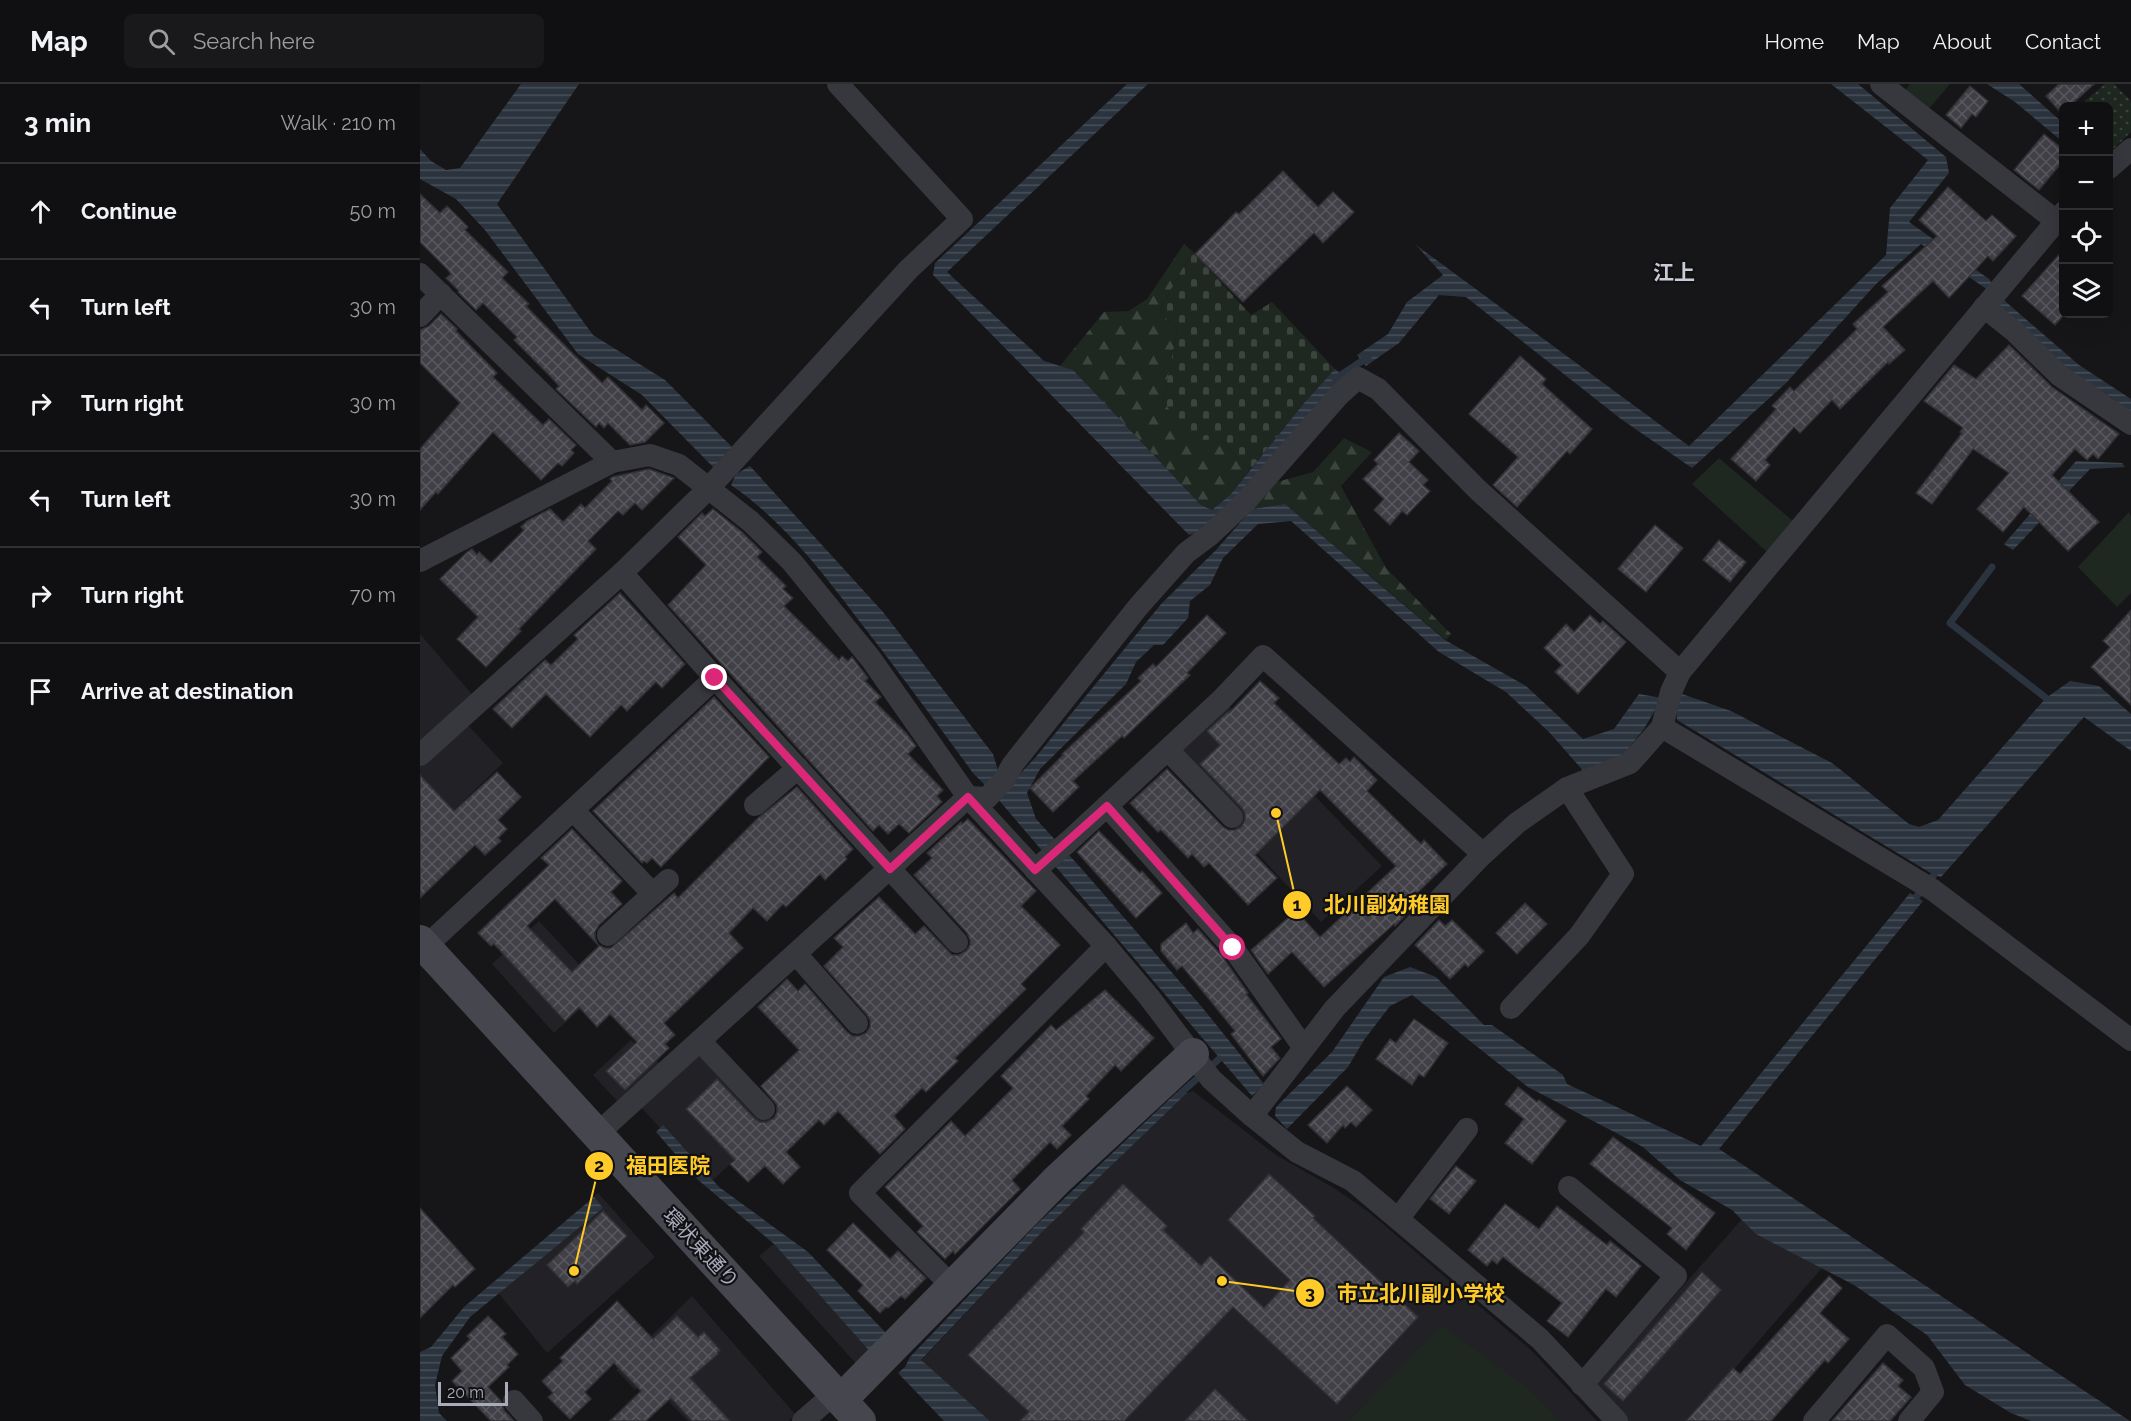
<!DOCTYPE html>
<meta charset="utf-8">
<style>
:root{--surface:#101012;--page:#19191b;--text:#f1f3f6;--muted:#9c9d9f;--line:#303032}
body{margin:0;font-family:Raleway,"Noto Sans JP",sans-serif;background:var(--page);color:var(--text)}
.controls{position:absolute;right:18px;top:18px;display:grid;overflow:hidden;border-radius:9px;box-shadow:0 6px 24px #0002}
.controls button{width:54px;height:54px;display:grid;place-items:center;padding:0;border:0;border-bottom:2px solid var(--line);background:var(--surface);color:var(--text);font:30px sans-serif}
.scale{position:absolute;left:18px;bottom:15px;width:70px;box-sizing:border-box;padding-left:6px;border:3px solid #a7abba;border-top:0;font-size:16px;line-height:21px;white-space:nowrap;color:#a7abba;-webkit-text-stroke:4px #111114;paint-order:stroke}
.stop{position:absolute;width:18px;height:18px;margin:-14px;border:4px solid #db2777;border-radius:50%;background:#fff}
.stop.end{background:#db2777;border-color:#fff;box-shadow:0 2px 6px #0008}
.list{margin:0;padding:0;list-style:none}
h2{display:flex;justify-content:space-between;align-items:center;height:78px;margin:0;padding:0 24px;font-size:26px}
h2 small{font-size:20px;font-weight:400;color:var(--muted)}
.list li{display:grid;grid-template-columns:39px 1fr auto;gap:18px;align-items:center;box-sizing:border-box;height:96px;padding:0 24px;border-top:2px solid var(--line)}
.list b{display:block;font-size:22px;white-space:nowrap}
.list em{font-size:20px;font-style:normal;color:var(--muted)}
.icon{flex:none;width:33px;height:33px;fill:none;stroke:currentColor;stroke-width:2;stroke-linecap:round;stroke-linejoin:round}
.map{position:relative;flex:none;width:1711px;height:1337px;overflow:hidden}
header{display:flex;align-items:center;gap:36px;box-sizing:border-box;height:84px;padding:0 30px;background:var(--surface);border-bottom:2px solid var(--line)}
header strong{font-size:28px}
nav{display:flex;gap:33px;margin-inline-start:auto;font-size:21px}
.search{width:420px;height:54px;background:var(--page);display:flex;align-items:center;gap:15px;box-sizing:border-box;padding:0 21px;border-radius:9px;color:var(--muted);font-size:22px}
main{display:flex}
aside{flex:1;background:var(--surface)}
.map>svg:first-child{display:block}
.built{fill:#222226}
.grass{fill:url(#grass-dots)}
.forest{fill:url(#forest-firs)}
.cemetery{fill:url(#cemetery-stones)}
.garden{fill:#1e2720}
.water{fill:url(#water-rules)}
.lines{fill:none;stroke-linecap:round;stroke-linejoin:round}
.stream{stroke:#2b343e;stroke-width:7}
.building{fill:url(#building-cross-hatch);stroke:#303035;stroke-width:1.5;fill-rule:evenodd}
.street{stroke:#37373e;stroke-width:22}
.secondary{stroke:#45464e;stroke-width:32}
.route{stroke:#db2777;stroke-width:8}
.labels{text-anchor:middle;stroke-width:4.5;stroke-linejoin:round;paint-order:stroke}
.street-label{font-size:20px;fill:#a7abba;stroke:#111114}
.neighbourhood-label{font-size:21px;font-weight:bold;fill:#c8cbd5;stroke:#111114}
.leader{fill:none;stroke:#ffcb28;stroke-width:2}
.callout-dot{fill:#ffcb28;stroke:#111114;stroke-width:2}
.mark-label{font-size:18px;text-anchor:middle;font-weight:bold;fill:#111}
.callout-label{font-size:21px;text-anchor:middle;font-weight:bold;fill:#ffcb28;stroke:#111114;stroke-width:4.5;stroke-linejoin:round;paint-order:stroke}
</style>
<header>
<strong>Map</strong>
<div class="search"><svg class="icon" aria-label="search" viewBox="0 0 24 24"><circle cx="10" cy="10" r="6"/><path d="M15 15l6 6"/></svg>Search here</div>
<nav><a>Home</a><a>Map</a><a>About</a><a>Contact</a></nav>
</header>
<main>
<aside>
<h2>3 min<small>Walk · 210 m</small></h2>
<ul class="list">
<li><svg class="icon" aria-label="ahead" viewBox="0 0 24 24"><path d="M12 20V5M6 11l6-6 6 6"/></svg><div><b>Continue</b></div><em>50 m</em></li>
<li><svg class="icon" aria-label="left" viewBox="0 0 24 24"><path d="M17 20v-9H6M10 6l-5 5 5 5"/></svg><div><b>Turn left</b></div><em>30 m</em></li>
<li><svg class="icon" aria-label="right" viewBox="0 0 24 24"><path d="M7 20v-9h11M14 6l5 5-5 5"/></svg><div><b>Turn right</b></div><em>30 m</em></li>
<li><svg class="icon" aria-label="left" viewBox="0 0 24 24"><path d="M17 20v-9H6M10 6l-5 5 5 5"/></svg><div><b>Turn left</b></div><em>30 m</em></li>
<li><svg class="icon" aria-label="right" viewBox="0 0 24 24"><path d="M7 20v-9h11M14 6l5 5-5 5"/></svg><div><b>Turn right</b></div><em>70 m</em></li>
<li><svg class="icon" aria-label="arrive" viewBox="0 0 24 24"><path d="M6 21V4h12l-3 4 3 4H6"/></svg><div><b>Arrive at destination</b></div></li>
</ul>
</aside>
<div class="map">
<svg width="1711" height="1337" viewBox="0 0 1711 1337">
<defs>
<pattern id="grass-dots" width="8" height="8" patternUnits="userSpaceOnUse" patternTransform="scale(1.5)"><rect width="8" height="8" fill="#1e2720"/><path d="M2 2h.1M6 6h.1" fill="none" stroke="#3c443e" stroke-width="1.8" stroke-linecap="round"/></pattern>
<pattern id="forest-firs" width="22" height="20" patternUnits="userSpaceOnUse" patternTransform="scale(1.5)"><rect width="22" height="20" fill="#1e2720"/><path d="M5 1l3.5 6h-7zM16 11l3.5 6h-7z" fill="#3c443e"/></pattern>
<pattern id="cemetery-stones" width="16" height="16" patternUnits="userSpaceOnUse" patternTransform="scale(1.5)"><rect width="16" height="16" fill="#1e2720"/><path d="M2 7V4a2 2 0 0 1 4 0v3zM10 15v-3a2 2 0 0 1 4 0v3z" fill="#3c443e"/></pattern>
<pattern id="water-rules" width="6" height="5" patternUnits="userSpaceOnUse" patternTransform="scale(1.5)"><rect width="6" height="5" fill="#2b343e"/><path d="M0 2.5h6" fill="none" stroke="#474f58"/></pattern>
<pattern id="building-cross-hatch" width="8" height="8" patternUnits="userSpaceOnUse" patternTransform="scale(1.5)"><rect width="8" height="8" fill="#404046"/><path d="M0 0l8 8M0 8l8-8" fill="none" stroke="#59595f"/></pattern>
</defs>
<rect width="100%" height="100%" fill="#161618"/>
<!-- built -->
<g class="built">
<polygon points="0,550 55,614 0,664"/>
<polygon points="807,620 962,782 901,838 751,676"/>
<polygon points="45,638 83,679 0,758 0,678"/>
<polygon points="119,837 182,905 134,949 72,880"/>
<polygon points="211,956 244,983 202,1022 173,991"/>
<polygon points="282,962 354,1038 290,1099 219,1021"/>
<polygon points="773,1007 856,1071 914,1104 950,1129 1112,1267 1177,1337 570,1337 501,1277 620,1150 767,1009"/>
<polygon points="178,1109 235,1173 127,1269 72,1201"/>
<polygon points="1337,1118 1415,1169 1269,1337 1207,1337 1175,1302"/>
<polygon points="354,1160 453,1271 439,1283 339,1172"/>
<polygon points="272,1212 375,1330 369,1337 268,1337 249,1318 252,1312 231,1290 215,1306 196,1286"/>
</g>
<!-- grass -->
<polygon class="grass" points="1685,0 1694,0 1711,17 1711,48 1689,69 1688,22 1659,22"/>
<!-- forest -->
<g class="forest">
<polygon points="764,160 772,167 740,226 757,248 743,318 800,355 830,386 811,410 792,426 781,421 653,286 640,282 684,228 709,227 727,215"/>
<polygon points="924,354 952,368 921,402 966,484 1031,550 1026,556 865,420 832,425 853,399 893,388"/>
</g>
<!-- cemetery -->
<polygon class="cemetery" points="772,167 831,231 852,218 915,285 885,318 830,386 800,355 775,356 743,318 757,248 740,226"/>
<!-- garden -->
<g class="garden">
<polygon points="1490,0 1530,0 1507,27 1484,8"/>
<polygon points="1299,374 1373,437 1347,468 1272,400"/>
<polygon points="1709,428 1711,433 1711,509 1697,523 1658,483"/>
<polygon points="1021,1241 1101,1299 1139,1337 928,1337"/>
</g>
<!-- water -->
<g class="water">
<polygon points="101,0 159,0 77,120 173,251 245,296 313,364 295,385 222,311 158,270 65,146 36,115 0,95 0,65 11,77 26,86 40,84"/>
<polygon points="707,0 728,0 527,188 624,277 653,286 781,421 792,426 811,410 885,318 915,285 925,292 820,411 784,446 769,451 513,191 515,179"/>
<polygon points="1411,0 1438,0 1526,73 1529,89 1489,138 1569,195 1586,218 1659,281 1711,315 1711,328 1691,313 1651,289 1588,231 1565,204 1501,160 1456,200 1366,299 1272,384 1201,335 1046,213 1019,211 979,259 946,282 937,271 968,250 987,218 1023,191 996,161 1269,362 1466,171 1470,124 1508,76"/>
<polygon points="1567,0 1599,0 1643,39 1643,58 1595,18"/>
<polygon points="1656,377 1702,379 1705,383 1670,385 1593,466 1584,460"/>
<path d="M330 382 463 528 573 670 579 690 567 703 553 689C515 637 477 585 437 534 400 485 362 436 311 401L316 390Z"/>
<polygon points="865,420 1025,556 1106,602 1163,655 1194,645 1219,610 1242,614 1224,645 1204,670 1165,689 1130,649 1086,608 1019,568 871,437 838,440 803,474 790,501 770,517 768,534 743,561 734,561 716,578 706,600 620,685 607,709 616,735 660,783 781,922 844,1000 832,1012 577,714 615,674 742,519 796,466 832,425"/>
<polygon points="1650,597 1679,602 1711,630 1711,667 1664,633 1521,793 1514,791 1257,636 1256,622 1262,610 1311,627 1412,679 1489,740 1499,743 1518,736 1626,614"/>
<polygon points="1490,809 1503,817 1299,1065 1710,1337 1611,1337 1591,1329 1545,1301 1507,1251 1434,1201 1336,1150 1312,1126 1260,1096 1223,1063 1108,1003 992,911 970,922 944,956 928,983 867,1045 855,1032 856,1023 912,968 964,893 990,883 1016,893 1064,941 1072,941 1143,991 1147,1000 1281,1062"/>
<polygon points="756,1009 767,1009 620,1150 501,1276 570,1337 524,1337 478,1289 485,1283 490,1273 616,1141"/>
<polygon points="243,1041 299,1103 388,1168 468,1251 453,1271 354,1160 277,1095 236,1048"/>
<polygon points="174,1113 183,1124 50,1233 22,1272 15,1301 19,1329 27,1337 0,1337 0,1268 11,1263 44,1223"/>
</g>
<g class="lines">
<!-- stream -->
<g class="stream">
<polyline points="915,295 948,273"/>
<polyline points="1572,483 1530,539 1626,614"/>
<polyline points="1497,812 1514,791"/>
<polyline points="761,1009 799,975"/>
</g>
</g>
<!-- building -->
<g class="building">
<polygon points="1639,0 1674,0 1650,22 1644,22 1642,30 1626,12"/>
<polygon points="1550,2 1568,17 1556,33 1552,30 1541,44 1526,31"/>
<polygon points="1624,50 1644,66 1644,76 1619,106 1594,86"/>
<polygon points="863,87 898,123 913,108 934,128 903,159 894,149 823,218 775,170 816,128 819,130"/>
<polygon points="1528,103 1566,137 1572,131 1596,152 1573,177 1568,172 1529,214 1513,197 1463,243 1485,266 1469,280 1468,278 1420,325 1412,316 1380,349 1374,343 1345,376 1350,381 1336,397 1311,375 1356,325 1352,322 1370,303 1374,307 1381,300 1437,245 1433,240 1468,208 1462,202 1517,152 1499,136"/>
<polygon points="0,110 20,129 27,122 48,143 45,146 88,188 82,194 109,220 106,222 182,299 188,293 222,326 226,321 244,339 225,358 210,361 188,339 184,344 179,339 176,343 136,305 139,302 131,293 94,256 97,253 63,219 56,226 38,208 39,207 26,194 31,190 28,186 0,158"/>
<polygon points="1644,165 1644,231 1635,241 1602,212"/>
<polygon points="21,230 37,245 36,247 77,289 73,293 123,341 129,335 156,361 151,366 154,369 142,382 138,379 121,396 73,348 18,410 16,408 0,426 0,365 40,319 0,279 0,246 9,242"/>
<polygon points="1589,261 1632,303 1699,350 1678,375 1673,370 1667,376 1655,365 1632,391 1679,438 1648,467 1604,423 1583,448 1557,425 1589,389 1553,365 1512,420 1496,409 1542,349 1540,348 1543,344 1504,317 1534,281 1556,295"/>
<polygon points="1100,272 1126,295 1122,300 1172,345 1150,370 1147,367 1097,423 1073,401 1098,373 1049,330"/>
<polygon points="979,349 999,367 989,378 1008,396 1003,401 1010,407 987,431 982,427 970,441 954,426 964,415 943,395 958,380 954,376"/>
<polygon points="229,385 254,394 222,426 215,419 203,431 198,427 168,457 176,465 99,545 101,547 66,583 37,555 58,533 20,495 47,468 52,465 57,471 59,468 71,479 104,446 101,443 107,437 130,425 143,438 161,420 165,424 192,397 190,395 192,393"/>
<polygon points="293,425 322,448 342,468 337,473 366,502 363,505 373,514 364,522 419,576 422,572 428,577 432,573 448,594 445,597 461,613 455,618 487,650 496,662 488,670 523,706 517,712 522,718 489,749 479,740 468,750 459,741 453,747 248,521 286,481 258,453 282,429 285,432"/>
<polygon points="1235,441 1263,464 1226,508 1198,485"/>
<polygon points="1299,456 1326,478 1310,498 1283,476"/>
<polygon points="200,509 265,580 242,604 236,598 207,627 201,621 170,653 126,610 92,644 73,625 125,576 131,581 158,555 154,551"/>
<polygon points="1711,526 1711,621 1671,583 1690,563 1683,557"/>
<polygon points="787,531 806,549 767,589 770,591 704,654 702,652 653,697 659,703 633,728 610,704 643,671 642,670 721,597 718,594 733,580 736,583"/>
<polygon points="1170,531 1180,540 1183,537 1206,558 1158,610 1135,588 1142,581 1124,564 1146,540 1154,548"/>
<polygon points="840,597 859,614 854,619 919,680 926,674 930,678 934,673 957,696 947,707 1001,760 1004,756 1027,780 994,812 999,817 975,842 974,840 904,903 872,868 848,890 831,866 876,827 900,853 976,782 900,706 835,771 857,794 828,821 789,779 784,783 772,770 768,774 741,746 738,748 710,719 747,685 803,743 808,746 815,746 821,743 825,736 825,729 822,724 780,680 800,661 787,647 808,628 809,629"/>
<polygon points="294,613 349,673 241,783 232,774 227,779 224,777 222,779 173,727"/>
<polygon points="77,688 101,713 78,736 87,745 78,754 81,757 65,771 55,761 0,814 0,691 34,727"/>
<path d="M377 703 433 765 425 773 427 775 405 796 400 790 366 823 363 820 347 837 333 824 309 849 323 864 244 939 255 951 245 960 249 964 205 1006 186 987 217 958 190 930 177 943 159 923 145 937 74 860 71 862 58 849 129 781 121 774 152 745 202 797 191 808 202 820 179 841 175 848V854L178 861 185 864H191L254 809 258 814 338 734ZM135 815 179 862 152 888 107 842Z"/>
<polygon points="548,735 616,807 601,822 640,861 601,900 606,905 535,974 538,977 506,1008 502,1004 474,1032 485,1045 460,1070 418,1027 404,1041 399,1036 366,1068 380,1083 363,1100 345,1082 328,1098 310,1080 315,1076 266,1025 297,995 335,1035 340,1038 347,1038 354,1034 357,1028 357,1021 341,1002 379,966 338,923 367,895 378,907 385,900 427,948 433,952 439,952 446,949 450,943 450,936 447,931 404,882 423,863 414,854 459,813 495,850 504,842 532,871 539,871 546,867 550,861 550,856 547,849 494,791 512,774 507,769 541,738 542,740"/>
<polygon points="679,747 720,789 722,787 742,809 716,834 657,768"/>
<polygon points="1105,819 1127,840 1097,870 1076,849"/>
<polygon points="1019,836 1025,842 1032,836 1064,867 1048,883 1045,880 1030,895 995,861"/>
<polygon points="766,839 773,849 778,845 802,872 828,909 826,910 861,955 851,963 860,974 843,992 811,950 815,947 762,882 757,886 741,867 741,860"/>
<polygon points="685,906 734,954 701,987 695,981 666,1012 669,1015 642,1042 651,1051 637,1065 630,1058 592,1096 600,1105 535,1170 533,1167 525,1175 497,1148 503,1142 465,1103 531,1037 545,1052 593,1004 581,992 631,941 636,946"/>
<polygon points="994,935 1028,959 1004,993 999,990 992,1001 956,975 970,955 976,959"/>
<polygon points="927,1002 952,1026 936,1043 931,1038 925,1044 923,1041 907,1059 888,1041"/>
<polygon points="1098,1003 1117,1018 1119,1016 1146,1037 1112,1080 1085,1059 1104,1035 1085,1020"/>
<polygon points="1193,1053 1295,1129 1266,1166 1247,1150 1252,1144 1170,1080"/>
<polygon points="1036,1082 1056,1097 1029,1130 1010,1115"/>
<polygon points="849,1090 895,1132 893,1134 998,1233 917,1320 813,1223 704,1337 600,1337 609,1328 548,1271 664,1148 661,1145 703,1100 747,1142 743,1146 781,1182 790,1172 844,1224 870,1196 808,1136"/>
<polygon points="1085,1120 1119,1145 1137,1122 1187,1161 1190,1157 1221,1182 1196,1213 1186,1205 1148,1253 1127,1237 1142,1219 1083,1173 1077,1180 1072,1176 1067,1182 1048,1166"/>
<polygon points="0,1124 55,1185 35,1203 33,1201 0,1234"/>
<polygon points="183,1127 207,1152 157,1200 155,1197 148,1203 127,1181"/>
<polygon points="433,1139 470,1175 478,1167 506,1194 485,1215 481,1212 468,1224 466,1223 460,1229 438,1207 443,1201 407,1166"/>
<polygon points="1282,1188 1301,1206 1203,1317 1184,1300"/>
<polygon points="1409,1192 1422,1204 1400,1229 1429,1255 1408,1279 1405,1276 1351,1337 1266,1337 1313,1284 1320,1290"/>
<polygon points="197,1217 233,1255 257,1232 278,1253 284,1248 300,1266 297,1269 298,1270 270,1294 310,1337 272,1337 251,1314 226,1337 190,1337 221,1307 194,1279 165,1308 171,1315 150,1335 128,1313 133,1309 122,1297 143,1277 140,1274"/>
<polygon points="68,1232 86,1250 82,1253 98,1270 87,1281 89,1283 68,1303 81,1317 84,1326 94,1337 71,1337 32,1297 42,1287 31,1274 50,1255 47,1252"/>
<polygon points="1463,1279 1483,1296 1478,1302 1491,1313 1470,1337 1412,1337"/>
<polygon points="795,1305 828,1337 765,1337"/>
</g>
<g class="lines">
<!-- street -->
<g class="street">
<polyline points="1461,0 1635,136"/>
<polyline points="1688,85 1711,65"/>
<polyline points="0,190 192,378"/>
<polyline points="1564,223 1594,247 1640,292 1711,340"/>
<polyline points="0,232 21,210"/>
<polyline points="0,477 192,378 230,371 259,381 330,437 372,478 451,575 548,713 686,862 729,913 791,995 832,1032 877,1068 933,1097 1120,1255 1197,1337"/>
<polyline points="202,489 295,594 537,858"/>
<polyline points="1242,643 1513,806 1711,956"/>
<polyline points="748,666 812,733"/>
<polyline points="0,671 202,489 288,405 488,186 542,135 418,0"/>
<polyline points="335,721 378,684"/>
<polyline points="687,722 813,864 884,964"/>
<polyline points="153,726 233,810"/>
<polyline points="615,786 648,758 801,616 843,572 1063,770"/>
<polyline points="188,851 248,796"/>
<polyline points="0,870 5,863 295,594"/>
<polyline points="376,870 437,939"/>
<polyline points="1091,924 1159,852 1203,790 1147,704"/>
<polyline points="280,957 344,1025"/>
<polyline points="832,1032 915,924 1063,770 1097,739 1147,704 1210,679 1242,643 1251,608 1260,588 1644,128"/>
<polyline points="176,1051 548,713 567,714 584,696 593,680 718,523 766,469 790,451 826,417 919,311 938,294 958,305 1058,406 1260,588"/>
<polyline points="1149,1103 1256,1192 1162,1301"/>
<polyline points="978,1135 1047,1045"/>
<polyline points="532,1202 440,1109 686,862"/>
<polyline points="94,1317 112,1337"/>
<polyline points="383,1337 415,1309"/>
<polyline points="1394,1337 1467,1251 1504,1284 1513,1308 1489,1337"/>
</g>
<!-- secondary -->
<g class="secondary">
<polyline points="0,857 440,1337"/>
<polyline points="421,1316 637,1096 773,970"/>
</g>
</g>
<g class="lines">
<!-- route -->
<polyline class="route" points="295,594 470,785 548,713 615,786 687,722 813,864"/>
</g>
<g class="labels">
<!-- street labels -->
<g class="street-label">
<text transform="translate(281 1164) rotate(47)" y="7">環状東通り</text>
</g>
<!-- neighbourhood labels -->
<g class="neighbourhood-label">
<text x="1254" y="196">江上</text>
</g>
</g>
<!-- callouts -->
<path class="leader" d="M856 729L877 821M154 1187L179 1082M802 1197L890 1209"/>
<g class="callout-dot">
<circle cx="856" cy="729" r="6"/>
<circle cx="154" cy="1187" r="6"/>
<circle cx="802" cy="1197" r="6"/>
<circle cx="877" cy="821" r="15"/>
<circle cx="179" cy="1082" r="15"/>
<circle cx="890" cy="1209" r="15"/>
</g>
<g class="mark-label">
<text x="877" y="827">1</text>
<text x="179" y="1088">2</text>
<text x="890" y="1215">3</text>
</g>
<g class="callout-label">
<text x="967" y="828">北川副幼稚園</text>
<text x="248" y="1089">福田医院</text>
<text x="1001" y="1217">市立北川副小学校</text>
</g>
</svg>
<div class="controls">
<button>+</button>
<button>−</button>
<button><svg class="icon" aria-label="locate" viewBox="0 0 24 24"><circle cx="12" cy="12" r="6"/><path d="M12 2v4M12 18v4M2 12h4M18 12h4"/></svg></button>
<button><svg class="icon" aria-label="layers" viewBox="0 0 24 24"><path d="M12 4l9 5-9 5-9-5zM3 14l9 5 9-5"/></svg></button>
</div>
<div class="scale">20 m</div>
<div class="stop" style="left:813px;top:864px"></div>
<div class="stop end" style="left:295px;top:594px"></div>
</div>
</main>
